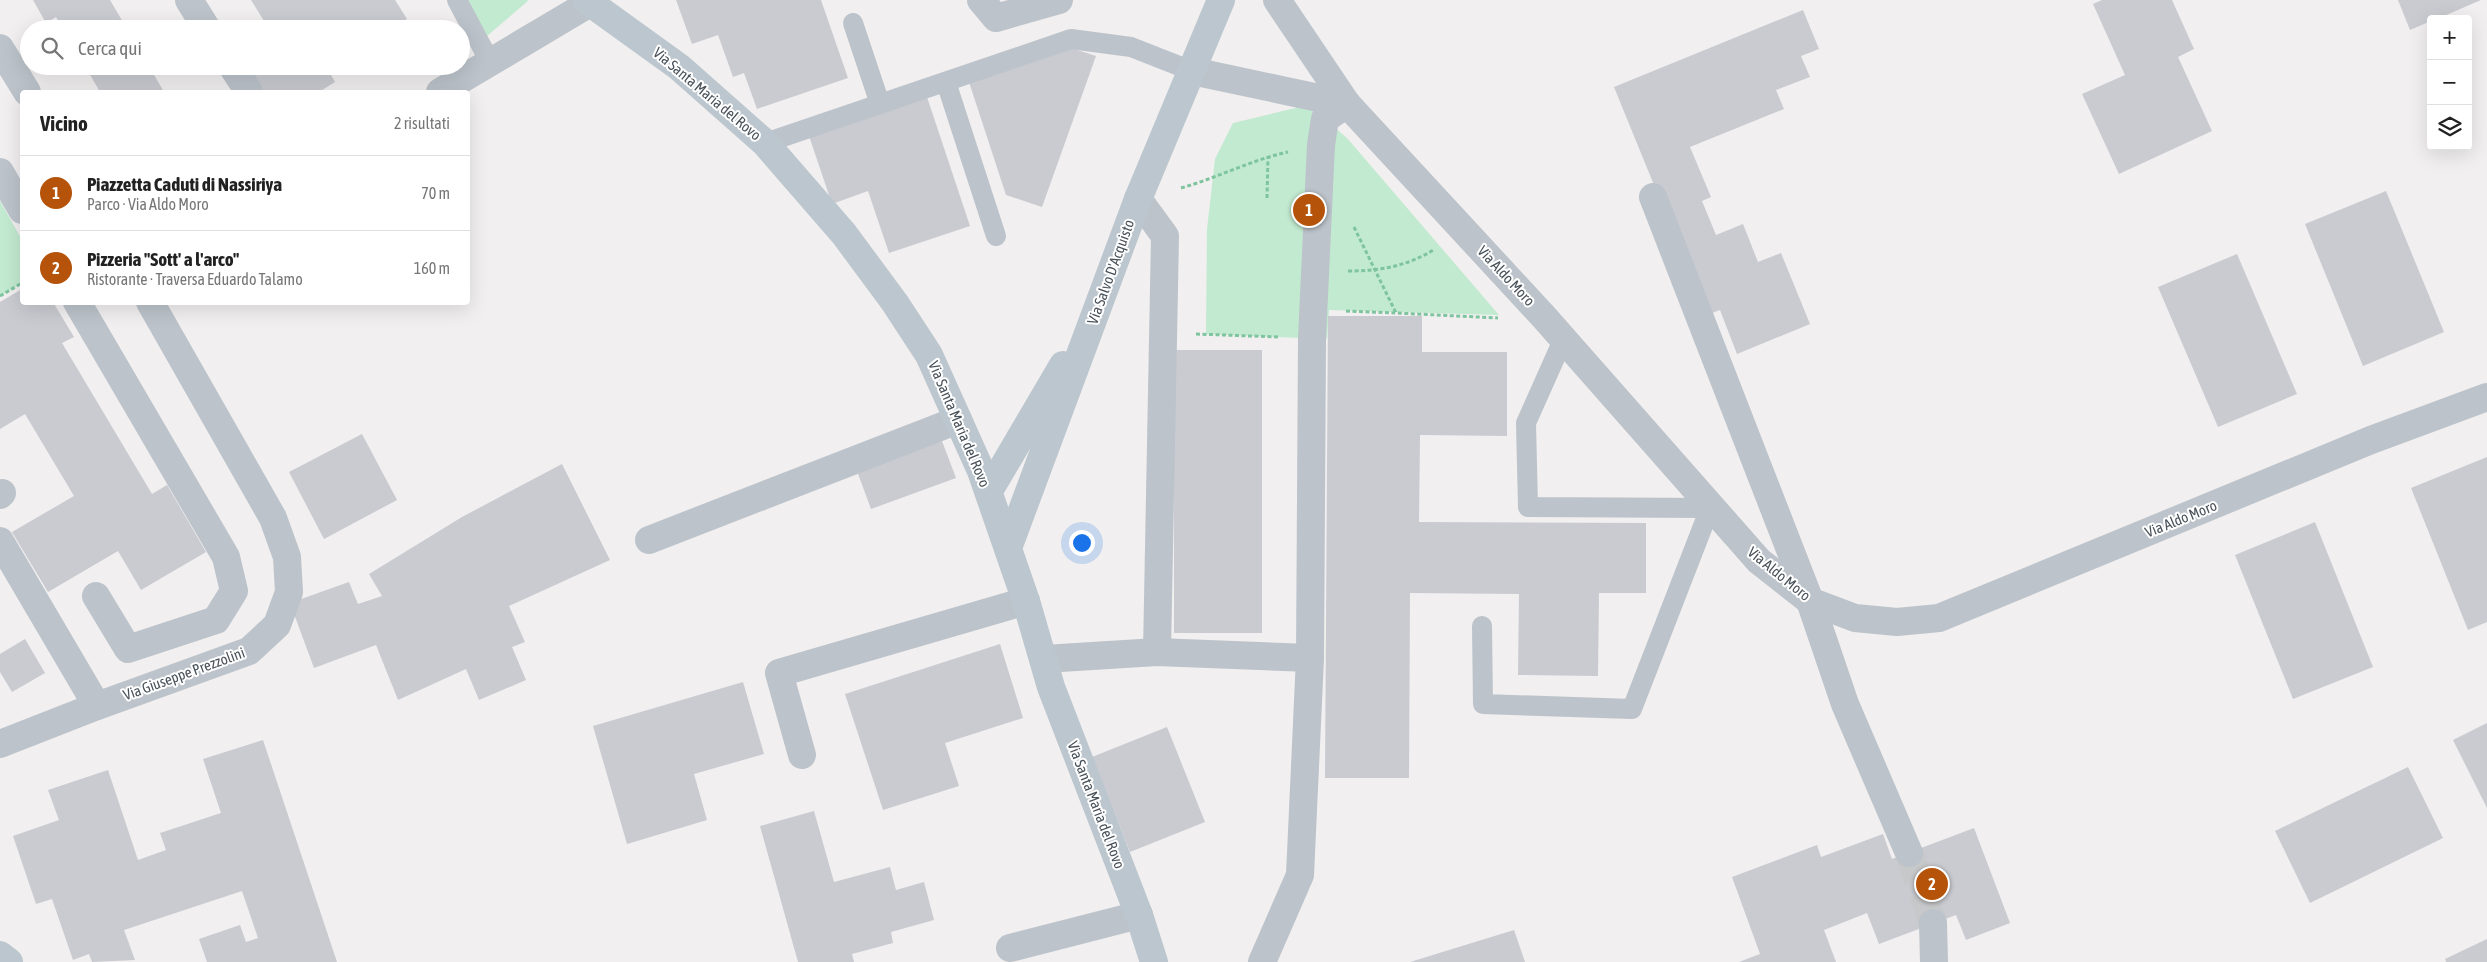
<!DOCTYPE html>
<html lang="it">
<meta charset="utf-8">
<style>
:root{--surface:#fff;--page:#f6f6f6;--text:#222;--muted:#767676;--line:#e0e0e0;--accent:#b45309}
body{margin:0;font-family:"Asap Condensed",sans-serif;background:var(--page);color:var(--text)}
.controls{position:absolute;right:15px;top:15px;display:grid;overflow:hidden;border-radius:5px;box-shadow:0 5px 20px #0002}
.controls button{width:45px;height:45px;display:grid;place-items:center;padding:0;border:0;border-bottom:1px solid var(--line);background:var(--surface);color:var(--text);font:25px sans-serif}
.you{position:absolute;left:1081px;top:542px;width:18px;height:18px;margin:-12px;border:4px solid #fff;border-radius:50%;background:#1a73e8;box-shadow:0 0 0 8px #1a73e833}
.badge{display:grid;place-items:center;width:32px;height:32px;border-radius:50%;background:var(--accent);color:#fff;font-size:16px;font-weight:700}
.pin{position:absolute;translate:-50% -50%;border:2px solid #fff;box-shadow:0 1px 5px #0006}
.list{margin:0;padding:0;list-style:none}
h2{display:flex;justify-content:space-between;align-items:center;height:65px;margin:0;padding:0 20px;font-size:21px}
h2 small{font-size:16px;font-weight:400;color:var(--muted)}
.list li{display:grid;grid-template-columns:32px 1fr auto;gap:15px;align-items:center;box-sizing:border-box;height:75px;padding:0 20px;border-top:1px solid var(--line)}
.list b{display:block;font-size:19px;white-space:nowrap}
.list p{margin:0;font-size:16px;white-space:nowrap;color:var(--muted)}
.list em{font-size:16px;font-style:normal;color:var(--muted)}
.icon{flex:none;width:28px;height:28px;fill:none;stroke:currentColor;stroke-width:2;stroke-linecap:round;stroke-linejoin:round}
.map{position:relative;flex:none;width:2487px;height:962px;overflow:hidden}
.search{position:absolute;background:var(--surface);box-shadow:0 5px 20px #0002;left:20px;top:20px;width:450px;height:55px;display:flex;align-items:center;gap:12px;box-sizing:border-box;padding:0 18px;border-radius:28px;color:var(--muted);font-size:19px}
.panel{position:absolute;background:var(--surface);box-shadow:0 5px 20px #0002;left:20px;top:90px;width:450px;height:215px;border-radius:5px}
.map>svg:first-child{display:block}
.green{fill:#c2ead0}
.building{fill:#c9cbd1}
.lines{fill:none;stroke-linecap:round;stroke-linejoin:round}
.street-tunnel{stroke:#c7c8ca;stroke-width:28;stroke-dasharray:28 14;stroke-linecap:butt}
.path{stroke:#7ec49f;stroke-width:3;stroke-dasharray:4 2.5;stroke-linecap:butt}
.lane{stroke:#bcc3ca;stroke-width:20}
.street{stroke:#bcc3ca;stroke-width:28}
.secondary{stroke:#bcc6ce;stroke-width:28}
.labels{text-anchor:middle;stroke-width:4;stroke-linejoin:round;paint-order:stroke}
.street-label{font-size:15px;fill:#49525a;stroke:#fff}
</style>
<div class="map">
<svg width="2487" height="962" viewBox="0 0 2487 962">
<rect width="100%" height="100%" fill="#f1efef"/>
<!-- green -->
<g class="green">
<polygon points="457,0 527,0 528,1 480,42"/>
<polygon points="1308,105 1347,138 1499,315 1329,310 1327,339 1206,334 1207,229 1215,159 1233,123"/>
<polygon points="0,201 22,240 22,283 0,296"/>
</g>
<!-- building -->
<g class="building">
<polygon points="33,0 110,0 127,29 63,29 56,17 46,23"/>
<polygon points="251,0 395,0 407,19 391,29 269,29"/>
<polygon points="676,0 821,0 848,78 757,109 744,73 733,77 718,35 692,44"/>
<polygon points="2102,0 2172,0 2194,49 2178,57 2212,131 2119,174 2082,94 2125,75 2093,4"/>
<polygon points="2398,0 2481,0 2437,19 2431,19 2431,21 2410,30"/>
<polygon points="1803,10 1819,49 1801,56 1810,77 1776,90 1784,109 1690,147 1711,197 1702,201 1716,235 1743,224 1758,262 1781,253 1810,324 1737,354 1720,310 1707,315 1614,87"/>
<polygon points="1068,47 1096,56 1042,207 1006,195 968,79"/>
<polygon points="85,66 149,66 164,92 100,92"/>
<polygon points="240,66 329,66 327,68 335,82 319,92 257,92"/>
<polygon points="926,94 970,226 889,253 868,191 832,204 808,133"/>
<polygon points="2386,191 2444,332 2363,366 2305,224"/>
<polygon points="2237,254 2297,394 2218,427 2158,287"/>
<polygon points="22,289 22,302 53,302 74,337 62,343 152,494 167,485 206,552 141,590 118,551 48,592 12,532 74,496 25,414 0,429 0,302"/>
<polygon points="1328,316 1422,316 1422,352 1507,352 1507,436 1420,435 1419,522 1646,523 1646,593 1599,593 1598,676 1518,675 1519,594 1410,593 1409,778 1325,778"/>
<rect x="1174" y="350" width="88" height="283"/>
<polygon points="362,434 397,500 324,539 289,472"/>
<polygon points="942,441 956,478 871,509 857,471"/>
<polygon points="2487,457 2487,622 2468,630 2411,488"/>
<polygon points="562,464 610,560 509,606 525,642 512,647 526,680 479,700 466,669 398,700 376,645 314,668 290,603 349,582 358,604 382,596 369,574 462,517"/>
<polygon points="2315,522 2373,667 2293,699 2235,555"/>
<polygon points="25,639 45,673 12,692 0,672 0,654"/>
<polygon points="1000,644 1023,718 945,743 959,786 883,810 845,694"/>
<polygon points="743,682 764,754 694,774 707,820 627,844 593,726"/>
<polygon points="2487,723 2487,808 2453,740"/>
<polygon points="1167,727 1205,822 1130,852 1092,757"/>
<polygon points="263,740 337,962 207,962 199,939 240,925 246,942 258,938 242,891 124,930 135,960 92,962 89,954 73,960 52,899 36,904 13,836 59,820 48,790 108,770 138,860 166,850 160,833 221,813 203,759"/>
<polygon points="2408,767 2443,838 2310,903 2275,831"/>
<polygon points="814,811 834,882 890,867 896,890 924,882 934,920 891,932 893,943 852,954 854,962 798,962 760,826"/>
<polygon points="1974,828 2010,923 1966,940 1956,915 1879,944 1867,913 1824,930 1836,962 1739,962 1760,954 1732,877 1817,845 1821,857 1883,834 1892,859"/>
<polygon points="1514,930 1525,962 1410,962"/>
<polygon points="2487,939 2487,962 2446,962 2445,959"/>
</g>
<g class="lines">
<!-- street-tunnel -->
<polyline class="street-tunnel" points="1909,853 1933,923"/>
<!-- path -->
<g class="path">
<path d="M1181 188C1217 178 1251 160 1288 152"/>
<polyline points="1267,198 1268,157"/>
<polyline points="1354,227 1396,313 1498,318"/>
<path d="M1348 271C1380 271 1408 266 1435 249"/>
<polyline points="0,296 22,283"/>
<polyline points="1346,311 1395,313"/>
<polyline points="1196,334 1279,337"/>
</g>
<!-- lane -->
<g class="lane">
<polyline points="457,0 490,62"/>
<polyline points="853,23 880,104"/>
<polyline points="946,82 996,236"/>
<polyline points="765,143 1071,39 1131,47 1192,71"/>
<polyline points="1482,626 1483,704 1632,709 1710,508 1528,507 1526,423 1563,340"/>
</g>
<!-- street -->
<g class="street">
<polyline points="189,0 207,29"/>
<polyline points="981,0 996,18 1059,0"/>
<polyline points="1277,0 1347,104 1544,317 1759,561 1810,601 1855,618 1897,622 1939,618 2371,440 2487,397"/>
<polyline points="0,48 27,92"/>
<polyline points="232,66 249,92"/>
<polyline points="1192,71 1347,104"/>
<polyline points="440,92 590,3"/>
<polyline points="0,172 22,210"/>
<polyline points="1653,197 1810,601 1845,704 1909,853"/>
<polyline points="1138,199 1165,236 1157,652"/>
<polyline points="77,302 226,557 234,591 216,620 128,649 96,596"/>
<polyline points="0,495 2,493"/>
<polyline points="649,540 958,420"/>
<polyline points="0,541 97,706"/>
<polyline points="1044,659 1157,652 1310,658"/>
<polyline points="0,744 97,706 249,651 277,625 289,592 287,557 273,518 150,302"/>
<polyline points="802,755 779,673 1026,601"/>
<polyline points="1933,923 1934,962"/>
<polyline points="1010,948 1139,915"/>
<polyline points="1262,962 1300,875 1310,658 1312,339 1321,145 1325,119 1347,104"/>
</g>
<!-- secondary -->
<g class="secondary">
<polyline points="586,0 679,67 765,143 844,234 895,303 929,355 981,471 1026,601 1051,687 1139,915 1154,962"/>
<polyline points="989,491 1063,365"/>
<polyline points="1008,548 1138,199 1221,0"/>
<polyline points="0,955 9,962"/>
</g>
</g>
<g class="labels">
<!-- street labels -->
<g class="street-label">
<text transform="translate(707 94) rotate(40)" y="5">Via Santa Maria del Rovo</text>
<text transform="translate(1111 272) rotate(-70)" y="5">Via Salvo D'Acquisto</text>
<text transform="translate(1506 276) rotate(47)" y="5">Via Aldo Moro</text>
<text transform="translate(959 424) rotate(67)" y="5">Via Santa Maria del Rovo</text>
<text transform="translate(2181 519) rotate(-22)" y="5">Via Aldo Moro</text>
<text transform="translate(1779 574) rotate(39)" y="5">Via Aldo Moro</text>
<text transform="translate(184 674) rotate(-20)" y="5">Via Giuseppe Prezzolini</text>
<text transform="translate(1096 805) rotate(69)" y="5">Via Santa Maria del Rovo</text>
</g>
</g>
</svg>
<div class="controls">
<button>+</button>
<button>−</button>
<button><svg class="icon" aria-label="layers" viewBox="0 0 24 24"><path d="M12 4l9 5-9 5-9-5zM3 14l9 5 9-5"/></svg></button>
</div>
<div class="you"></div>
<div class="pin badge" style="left:1309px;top:210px">1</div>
<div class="pin badge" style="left:1932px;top:884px">2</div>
<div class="search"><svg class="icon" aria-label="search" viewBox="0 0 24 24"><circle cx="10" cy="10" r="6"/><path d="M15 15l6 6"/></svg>Cerca qui</div>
<section class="panel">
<h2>Vicino<small>2 risultati</small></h2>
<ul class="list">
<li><span class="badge">1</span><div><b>Piazzetta Caduti di Nassiriya</b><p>Parco · Via Aldo Moro</p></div><em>70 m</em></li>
<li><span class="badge">2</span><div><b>Pizzeria &quot;Sott' a l'arco&quot;</b><p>Ristorante · Traversa Eduardo Talamo</p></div><em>160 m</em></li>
</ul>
</section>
</div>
